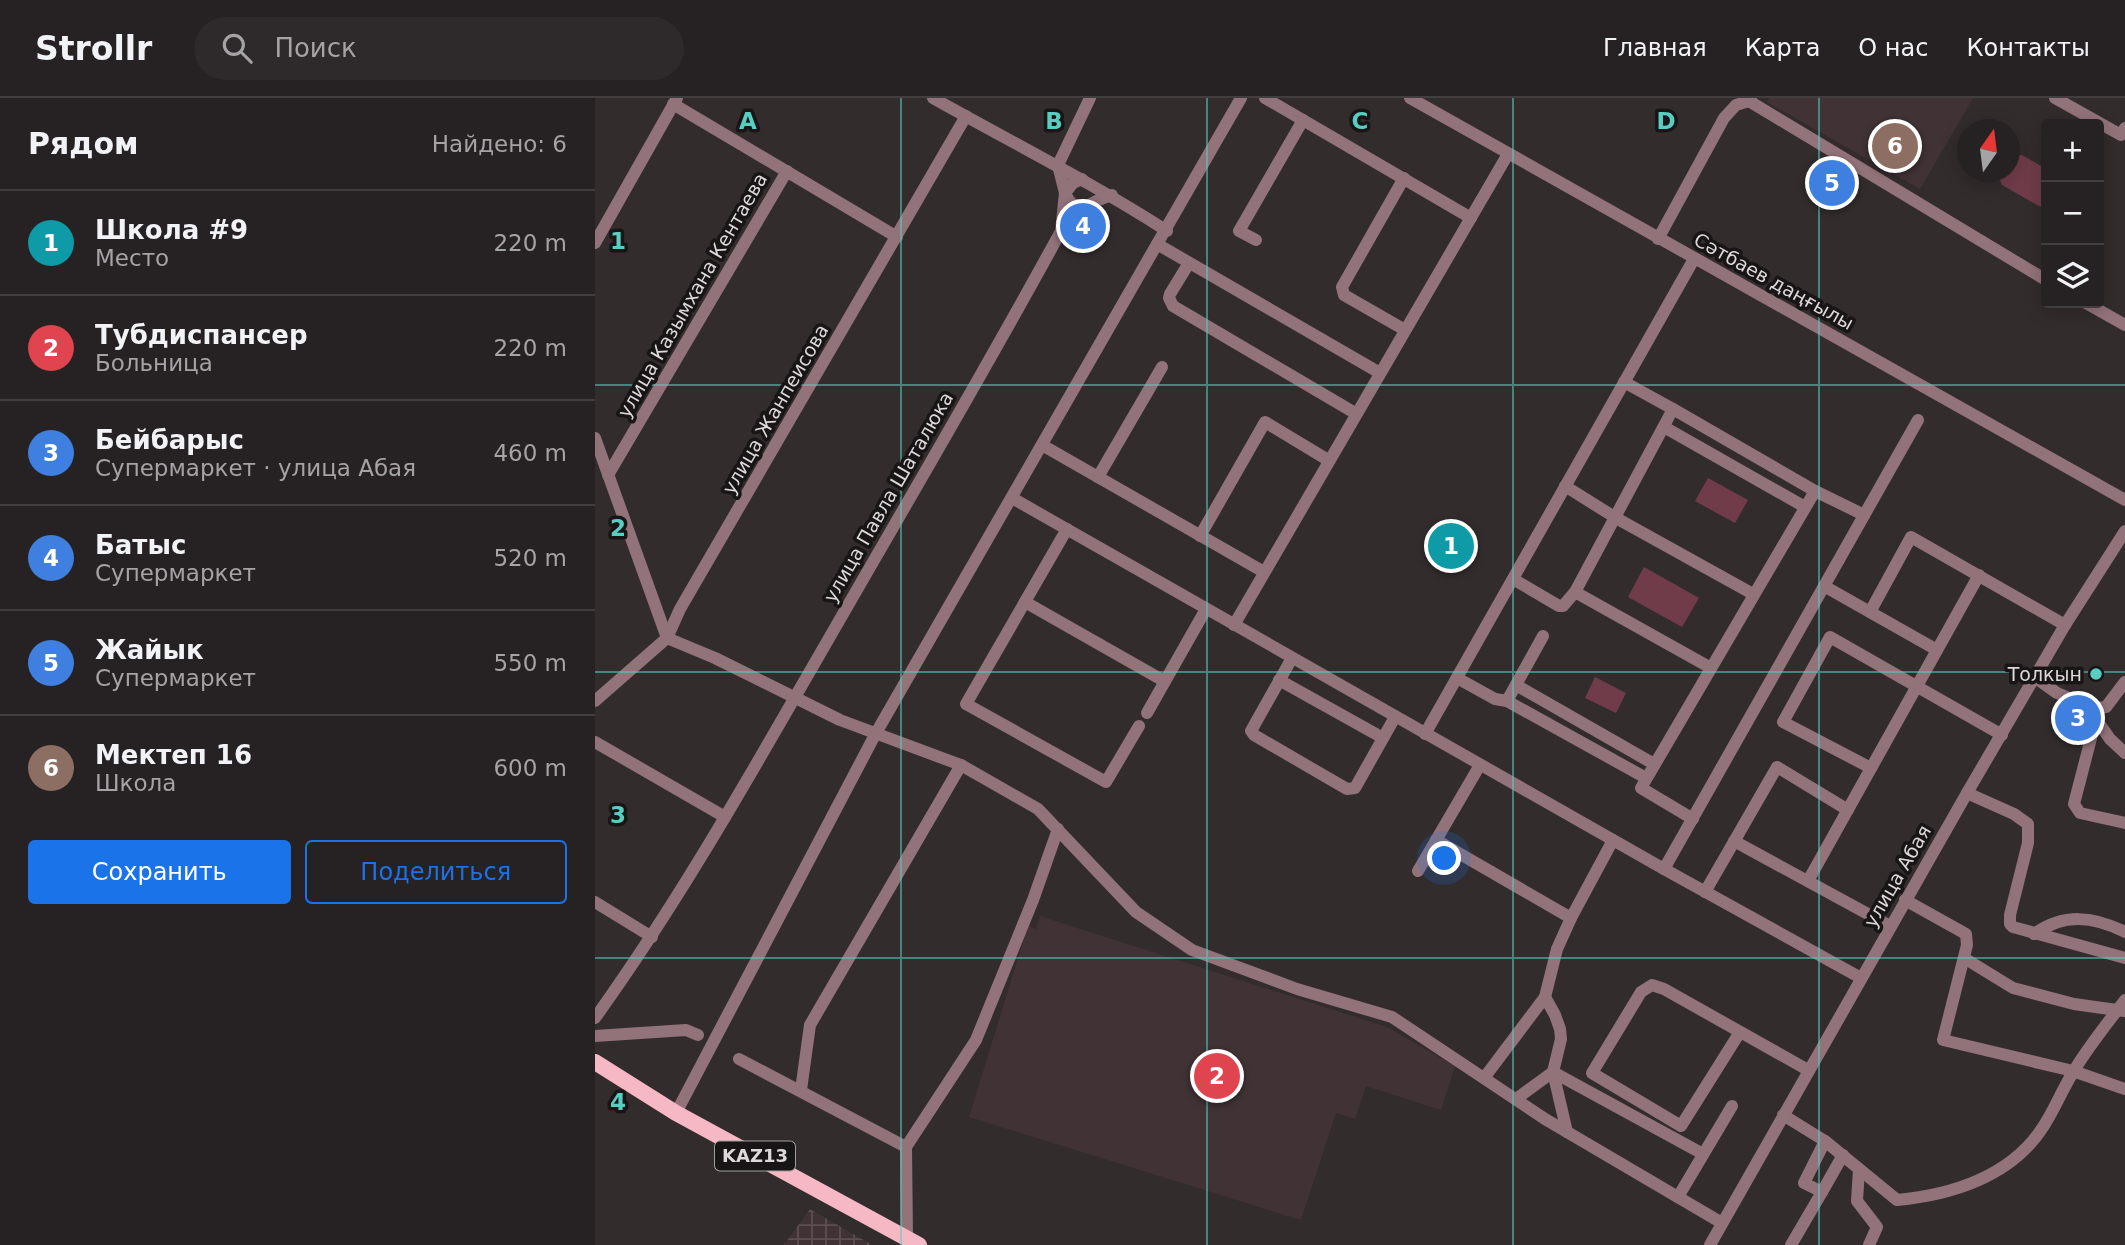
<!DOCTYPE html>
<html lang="ru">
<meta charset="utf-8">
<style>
:root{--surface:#262122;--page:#2e292a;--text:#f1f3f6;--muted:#a4a3a5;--line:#423e40;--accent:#1a73e8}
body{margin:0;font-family:"DejaVu Sans",sans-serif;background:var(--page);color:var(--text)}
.controls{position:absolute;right:21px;top:21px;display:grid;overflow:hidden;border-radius:7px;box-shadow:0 4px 18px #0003}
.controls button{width:63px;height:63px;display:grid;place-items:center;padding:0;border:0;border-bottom:2px solid var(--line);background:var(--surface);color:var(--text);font:35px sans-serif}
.compass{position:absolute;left:1362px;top:21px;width:63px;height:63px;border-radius:50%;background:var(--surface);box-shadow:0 4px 18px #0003;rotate:14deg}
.you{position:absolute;left:850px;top:761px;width:24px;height:24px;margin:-18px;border:5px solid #fff;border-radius:50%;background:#1a73e8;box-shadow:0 0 0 10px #1a73e833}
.badge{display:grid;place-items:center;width:46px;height:46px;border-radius:50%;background:var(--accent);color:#fff;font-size:23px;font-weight:700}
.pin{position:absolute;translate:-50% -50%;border:4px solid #fff;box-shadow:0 2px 7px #0006}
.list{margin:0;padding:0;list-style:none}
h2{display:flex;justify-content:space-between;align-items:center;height:91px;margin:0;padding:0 28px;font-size:30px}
h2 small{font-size:23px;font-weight:400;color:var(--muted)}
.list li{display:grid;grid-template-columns:46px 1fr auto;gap:21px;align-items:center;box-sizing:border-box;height:105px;padding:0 28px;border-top:2px solid var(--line)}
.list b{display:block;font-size:26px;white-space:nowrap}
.list p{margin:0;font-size:23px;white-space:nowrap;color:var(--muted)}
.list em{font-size:23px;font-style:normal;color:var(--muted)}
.actions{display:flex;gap:14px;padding:21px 28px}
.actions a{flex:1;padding:16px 0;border:2px solid var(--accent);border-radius:7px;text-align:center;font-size:24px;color:var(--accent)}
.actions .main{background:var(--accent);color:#fff}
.icon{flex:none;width:38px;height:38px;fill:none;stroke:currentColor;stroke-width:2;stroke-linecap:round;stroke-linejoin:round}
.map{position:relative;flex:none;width:1530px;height:1147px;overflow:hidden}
header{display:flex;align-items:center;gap:42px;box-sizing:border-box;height:98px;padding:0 35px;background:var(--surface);border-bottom:2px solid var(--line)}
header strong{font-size:33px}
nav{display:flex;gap:38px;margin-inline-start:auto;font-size:24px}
.search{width:490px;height:63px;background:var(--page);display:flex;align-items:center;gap:18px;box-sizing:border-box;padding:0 24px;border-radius:38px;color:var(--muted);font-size:26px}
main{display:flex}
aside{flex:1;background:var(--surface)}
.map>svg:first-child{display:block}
.built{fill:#403235}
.industrial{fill:url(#industrial-grid)}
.green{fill:#703c49}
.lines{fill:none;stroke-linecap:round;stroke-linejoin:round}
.minor{stroke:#927379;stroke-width:12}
.major{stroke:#f6b8c4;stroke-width:16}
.grid{fill:none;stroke:#57cec1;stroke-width:2;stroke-opacity:0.55}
.poi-dot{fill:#57cec1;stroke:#181516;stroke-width:2.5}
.labels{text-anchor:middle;stroke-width:7;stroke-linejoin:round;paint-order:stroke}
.shield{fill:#181516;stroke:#a29e9e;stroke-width:2}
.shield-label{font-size:18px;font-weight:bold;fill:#ddd8d9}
.street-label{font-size:19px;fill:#ddd8d9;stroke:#181516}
.poi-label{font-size:19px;fill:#ddd8d9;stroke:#181516;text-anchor:end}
.grid-label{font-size:23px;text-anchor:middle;font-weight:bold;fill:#57cec1;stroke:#181516;stroke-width:7;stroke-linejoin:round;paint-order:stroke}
</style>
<header>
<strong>Strollr</strong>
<div class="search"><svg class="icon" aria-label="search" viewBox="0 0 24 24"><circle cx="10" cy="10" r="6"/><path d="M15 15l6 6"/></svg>Поиск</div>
<nav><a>Главная</a><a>Карта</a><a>О нас</a><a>Контакты</a></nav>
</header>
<main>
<aside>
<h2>Рядом<small>Найдено: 6</small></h2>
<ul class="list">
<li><span class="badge" style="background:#0f9aa8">1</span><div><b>Школа #9</b><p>Место</p></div><em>220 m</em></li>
<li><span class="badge" style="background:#e0444e">2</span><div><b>Тубдиспансер</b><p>Больница</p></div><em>220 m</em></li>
<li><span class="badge" style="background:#3f7fe0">3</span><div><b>Бейбарыс</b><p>Супермаркет · улица Абая</p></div><em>460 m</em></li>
<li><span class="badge" style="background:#3f7fe0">4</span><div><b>Батыс</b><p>Супермаркет</p></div><em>520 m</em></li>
<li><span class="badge" style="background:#3f7fe0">5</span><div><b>Жайык</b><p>Супермаркет</p></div><em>550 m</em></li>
<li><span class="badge" style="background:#8d6e63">6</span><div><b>Мектеп 16</b><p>Школа</p></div><em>600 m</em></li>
</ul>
<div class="actions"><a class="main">Сохранить</a><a>Поделиться</a></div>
</aside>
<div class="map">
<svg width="1530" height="1147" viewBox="0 0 1530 1147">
<defs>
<pattern id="industrial-grid" width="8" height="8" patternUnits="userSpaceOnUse" patternTransform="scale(1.75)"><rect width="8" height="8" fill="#403235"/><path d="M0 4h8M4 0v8" fill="none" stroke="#5b4f52"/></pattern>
</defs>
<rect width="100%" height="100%" fill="#332c2d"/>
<!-- built -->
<g class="built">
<polygon points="1174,0 1378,0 1325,91 1172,4"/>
<polygon points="445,818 792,929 860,968 846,1012 771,988 760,1021 741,1015 706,1122 374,1019 433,828 441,831"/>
</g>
<!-- industrial -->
<polygon class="industrial" points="215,1111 277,1147 189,1147"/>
<!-- green -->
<g class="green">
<polygon points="1416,57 1427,57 1451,71 1451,112 1407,87 1403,78 1406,74 1414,74"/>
<polygon points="1113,380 1153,402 1140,425 1100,403"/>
<polygon points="1049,469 1104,500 1087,529 1033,499"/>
<polygon points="1000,579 1031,595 1021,615 990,600"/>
</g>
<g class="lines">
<!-- minor -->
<g class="minor">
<path d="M338 0C416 44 496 84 572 133"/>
<polyline points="670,0 876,120"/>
<polyline points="815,0 1530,402"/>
<polyline points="1156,0 1154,3 1451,182"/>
<polyline points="1460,0 1526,37 1530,30"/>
<polyline points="78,6 302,139"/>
<polyline points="463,67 495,0"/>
<polyline points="463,67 470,95 466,133"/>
<polyline points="809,80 747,189 749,197 810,232"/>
<path d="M487 81 478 85 470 95C475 106 479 109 491 107"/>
<polyline points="1063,141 1129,20 1141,7 1154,3"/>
<polyline points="661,142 644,133 708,22"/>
<polyline points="0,145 82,0"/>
<polyline points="562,146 785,275"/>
<polyline points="594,165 575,196 574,200 578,208 760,315"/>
<polyline points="1491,205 1530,227"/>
<polyline points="1078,311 1220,393 1046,690 1098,721"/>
<polyline points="1069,329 1210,409"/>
<polyline points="0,340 72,540 120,560 245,622 366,667 443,711 541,814 597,852 702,891 797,919 950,1021 1127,1125"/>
<polyline points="447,347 669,474"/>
<polyline points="13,377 192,73"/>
<polyline points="503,379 567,269"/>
<polyline points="970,388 1021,420 1158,496"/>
<polyline points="1220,393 1269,417"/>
<polyline points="417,400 1069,771 1266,880"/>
<polyline points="472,431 371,606 511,684 544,628"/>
<polyline points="605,438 670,324 733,362"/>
<polyline points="918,481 964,508 968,508 980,494 1078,311 1029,284"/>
<polyline points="1229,488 1342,552"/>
<polyline points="980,494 1116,570"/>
<polyline points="430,504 569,583"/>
<polyline points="1275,514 1316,439 1470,527"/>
<polyline points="639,527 913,56"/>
<polyline points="948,538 912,603 1051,680"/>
<polyline points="697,560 656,633 659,637 752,691 760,690 800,619"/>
<polyline points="862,580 900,601 912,603"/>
<polyline points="1441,580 1462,595 1499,610 1501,621 1479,706 1485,715 1530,725"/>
<polyline points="684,582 788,640"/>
<polyline points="921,587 1059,666"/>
<polyline points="0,603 72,540 85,511 371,18"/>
<polyline points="1499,610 1511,609 1530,584"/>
<polyline points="552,615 611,511"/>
<polyline points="1501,621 1515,641 1530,655"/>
<polyline points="830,636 1099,161"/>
<polyline points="0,644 130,719"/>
<polyline points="1276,670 1188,624 1235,539 1407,637"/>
<polyline points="1372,695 1419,716 1433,726 1433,745 1415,817 1415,826 1418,829 1530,860"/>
<polyline points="841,742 976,820"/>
<polyline points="1139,743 1295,828"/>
<polyline points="1069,771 1323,322"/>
<polyline points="823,773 885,667"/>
<polyline points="1213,783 1384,477"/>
<polyline points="1110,794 1182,669 1253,712"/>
<polyline points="1310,802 1371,836 1372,847 1348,942 1478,973 1530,991"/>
<polyline points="0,804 57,839"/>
<path d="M1439 836C1469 815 1498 818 1530 834"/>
<polyline points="1369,860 1418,890 1479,906 1529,913"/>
<polyline points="950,899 960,917 965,931 966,941 958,974 972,1034"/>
<path d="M0 920C87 799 159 670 233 542 311 406 391 271 466 133 481 115 494 104 517 97"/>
<polyline points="1145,934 1086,1028 997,975 1046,894 1057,887 1069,891 1213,972"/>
<polyline points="0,938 91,932 103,937"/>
<polyline points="144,961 311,1049 312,1140"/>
<polyline points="958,974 1108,1056"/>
<polyline points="889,980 950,899 962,851 976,820 1018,742"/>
<polyline points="206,992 215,927 366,667"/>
<polyline points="921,1001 958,974"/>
<polyline points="81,1015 281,635 646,0"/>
<path d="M1188 1017 1230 1043 1302 1102C1356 1097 1414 1079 1446 1032 1458 1015 1466 994 1477 976 1492 950 1512 926 1530 902"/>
<polyline points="311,1049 381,942 438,802 463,731"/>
<polyline points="1264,1071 1262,1103 1282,1129 1274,1147"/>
<polyline points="1227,1094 1248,1057"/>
<polyline points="1083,1099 1137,1008"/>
<polyline points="1115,1147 1372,695 1470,527 1530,433"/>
<polyline points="1196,1147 1227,1094 1209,1085 1230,1043"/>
</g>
<!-- major -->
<polyline class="major" points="0,964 81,1015 324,1147"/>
</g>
<!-- grid -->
<path class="grid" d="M306 0V1147M612 0V1147M918 0V1147M1224 0V1147M0 287H1530M0 574H1530M0 860H1530"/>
<!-- markers -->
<circle class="poi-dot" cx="1501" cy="576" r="7"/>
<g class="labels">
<!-- shield labels -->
<rect class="shield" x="120" y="1043.5" width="80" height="29" rx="5"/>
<g class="shield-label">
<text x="160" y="1064">KAZ13</text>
</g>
<!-- street labels -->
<g class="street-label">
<text transform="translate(1179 183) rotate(29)" y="7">Сәтбаев даңғылы</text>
<text transform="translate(97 197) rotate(-60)" y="7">улица Казымхана Кентаева</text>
<text transform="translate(180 311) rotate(-60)" y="7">улица Жанпеисова</text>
<text transform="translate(293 399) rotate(-60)" y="7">улица Павла Шаталюка</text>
<text transform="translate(1302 778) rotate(-60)" y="7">улица Абая</text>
</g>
<!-- poi labels -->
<g class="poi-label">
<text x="1487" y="583">Толкын</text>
</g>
</g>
<g class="grid-label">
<text x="153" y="31">A</text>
<text x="459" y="31">B</text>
<text x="765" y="31">C</text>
<text x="1071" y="31">D</text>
<text x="23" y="151">1</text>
<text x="23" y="438">2</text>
<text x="23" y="725">3</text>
<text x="23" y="1012">4</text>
</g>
</svg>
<div class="controls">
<button>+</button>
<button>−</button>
<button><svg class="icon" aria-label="layers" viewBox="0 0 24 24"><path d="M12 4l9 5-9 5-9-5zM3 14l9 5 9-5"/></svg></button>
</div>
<svg class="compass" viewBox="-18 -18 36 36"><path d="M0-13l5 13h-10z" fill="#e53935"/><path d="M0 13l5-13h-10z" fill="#a4a3a5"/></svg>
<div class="you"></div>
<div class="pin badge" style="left:856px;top:448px;background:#0f9aa8">1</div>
<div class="pin badge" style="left:622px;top:978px;background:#e0444e">2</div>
<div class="pin badge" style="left:1483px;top:620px;background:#3f7fe0">3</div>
<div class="pin badge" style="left:488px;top:128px;background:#3f7fe0">4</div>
<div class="pin badge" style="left:1237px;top:85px;background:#3f7fe0">5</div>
<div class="pin badge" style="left:1300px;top:48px;background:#8d6e63">6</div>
</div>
</main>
